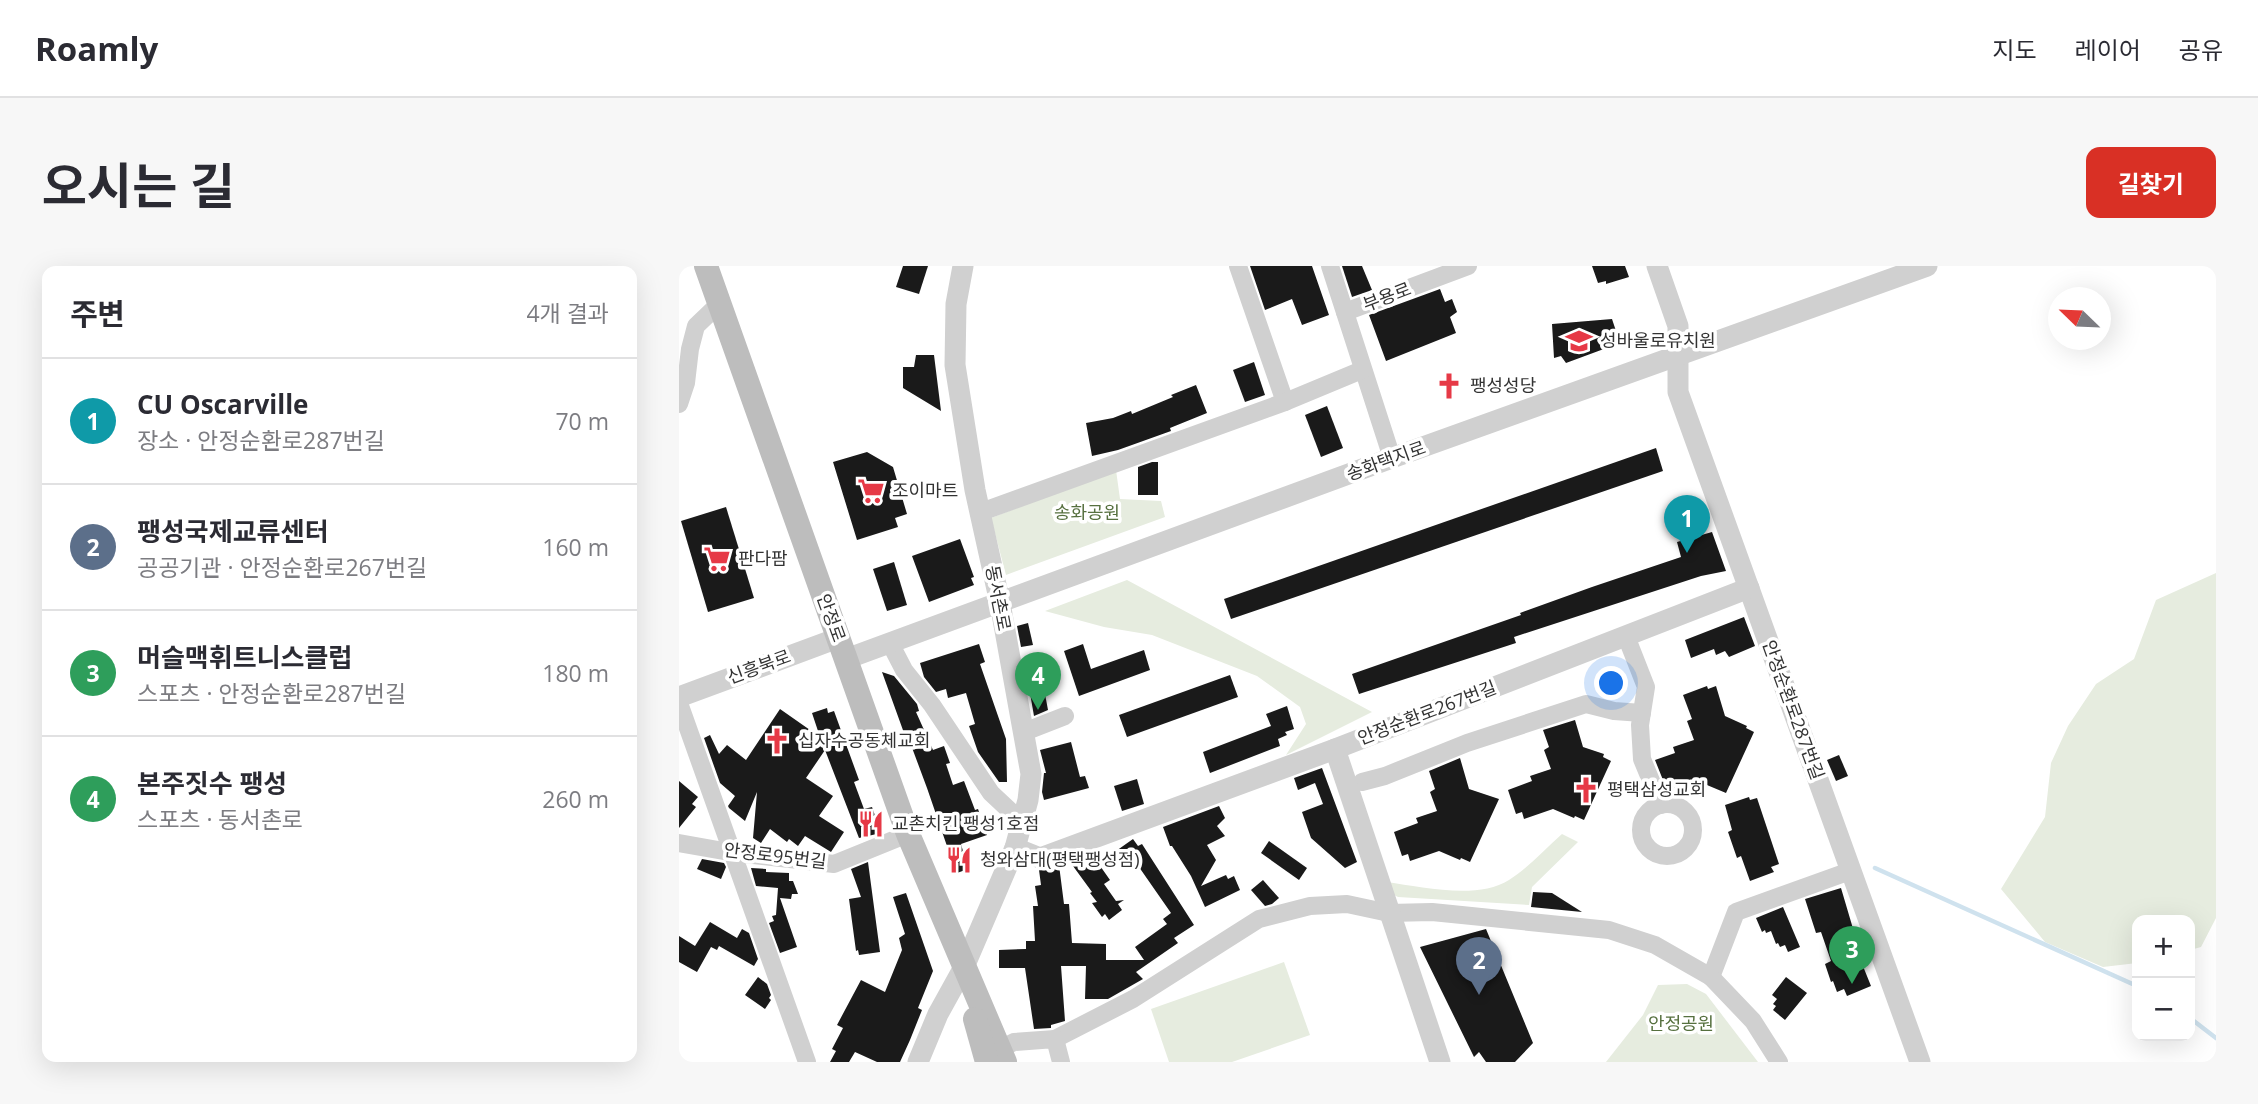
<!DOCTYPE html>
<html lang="ko">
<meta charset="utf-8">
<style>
:root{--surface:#fff;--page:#f7f7f7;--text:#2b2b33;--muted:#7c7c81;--line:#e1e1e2;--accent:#d93025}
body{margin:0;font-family:"Open Sans","Noto Sans KR",sans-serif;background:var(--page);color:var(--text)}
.controls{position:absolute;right:21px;bottom:21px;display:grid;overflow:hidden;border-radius:14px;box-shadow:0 7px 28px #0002}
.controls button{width:63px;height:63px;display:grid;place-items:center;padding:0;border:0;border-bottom:2px solid var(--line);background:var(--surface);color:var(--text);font:35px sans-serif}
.compass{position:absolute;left:1369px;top:21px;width:63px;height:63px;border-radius:50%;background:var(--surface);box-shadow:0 7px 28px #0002;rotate:293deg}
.you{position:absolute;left:933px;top:418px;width:24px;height:24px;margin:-18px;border:5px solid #fff;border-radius:50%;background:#1a73e8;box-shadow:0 0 0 10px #1a73e833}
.badge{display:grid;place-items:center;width:46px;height:46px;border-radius:50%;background:var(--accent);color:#fff;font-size:23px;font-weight:700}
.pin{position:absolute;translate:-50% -58px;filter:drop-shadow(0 2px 4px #0008)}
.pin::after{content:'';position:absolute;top:37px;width:24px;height:21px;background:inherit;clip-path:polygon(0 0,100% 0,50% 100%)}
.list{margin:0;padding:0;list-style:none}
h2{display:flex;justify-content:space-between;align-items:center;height:91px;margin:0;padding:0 28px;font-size:30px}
h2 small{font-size:23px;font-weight:400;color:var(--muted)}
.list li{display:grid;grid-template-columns:46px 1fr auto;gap:21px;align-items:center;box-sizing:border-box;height:126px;padding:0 28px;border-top:2px solid var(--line)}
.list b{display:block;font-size:26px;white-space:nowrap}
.list p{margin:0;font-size:23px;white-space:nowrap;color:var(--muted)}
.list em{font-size:23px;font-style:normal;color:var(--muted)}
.map{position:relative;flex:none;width:1537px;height:796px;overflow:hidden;border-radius:14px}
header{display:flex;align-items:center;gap:42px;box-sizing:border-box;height:98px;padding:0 35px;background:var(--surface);border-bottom:2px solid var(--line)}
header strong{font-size:33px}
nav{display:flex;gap:38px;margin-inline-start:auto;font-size:24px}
.intro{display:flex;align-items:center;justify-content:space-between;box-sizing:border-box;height:168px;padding:0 42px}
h1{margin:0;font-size:49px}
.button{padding:18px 32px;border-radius:14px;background:var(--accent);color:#fff;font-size:24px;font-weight:700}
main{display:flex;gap:42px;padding:0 42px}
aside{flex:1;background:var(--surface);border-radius:14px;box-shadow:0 7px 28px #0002}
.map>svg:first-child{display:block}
.green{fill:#e6ecdf}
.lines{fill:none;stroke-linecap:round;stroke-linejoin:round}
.stream{stroke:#cfe2ee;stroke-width:4.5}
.building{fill:#1a1a1a}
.minor{stroke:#d0d0d0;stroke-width:18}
.tertiary{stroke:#d0d0d0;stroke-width:21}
.secondary{stroke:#bdbdbd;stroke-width:24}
.labels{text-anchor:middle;stroke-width:7;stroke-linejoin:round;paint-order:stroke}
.street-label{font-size:18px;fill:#333;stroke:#fff}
.poi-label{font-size:18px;fill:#333;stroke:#fff;text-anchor:start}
.park-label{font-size:18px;fill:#56703f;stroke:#fff}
</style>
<header>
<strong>Roamly</strong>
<nav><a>지도</a><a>레이어</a><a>공유</a></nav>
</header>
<div class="intro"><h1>오시는 길</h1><a class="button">길찾기</a></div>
<main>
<aside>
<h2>주변<small>4개 결과</small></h2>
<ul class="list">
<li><span class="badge" style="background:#0f9aa8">1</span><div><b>CU Oscarville</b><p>장소 · 안정순환로287번길</p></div><em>70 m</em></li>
<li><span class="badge" style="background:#5c6f8a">2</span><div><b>팽성국제교류센터</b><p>공공기관 · 안정순환로267번길</p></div><em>160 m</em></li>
<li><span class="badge" style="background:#2e9e5b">3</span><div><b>머슬맥휘트니스클럽</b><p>스포츠 · 안정순환로287번길</p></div><em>180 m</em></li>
<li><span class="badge" style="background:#2e9e5b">4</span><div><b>본주짓수 팽성</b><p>스포츠 · 동서촌로</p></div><em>260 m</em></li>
</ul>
</aside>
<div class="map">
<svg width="1537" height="796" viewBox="0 0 1537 796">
<rect width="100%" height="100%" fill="#fff"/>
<!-- green -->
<g class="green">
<polygon points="437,204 441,233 482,235 486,251 327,309 312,252"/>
<polygon points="1537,307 1537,652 1522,681 1511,684 1511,654 1458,654 1458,697 1424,701 1366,676 1322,623 1366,551 1372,497 1389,460 1417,418 1455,393 1477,334"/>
<polygon points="448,314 693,446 607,489 627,458 621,441 578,410 473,369 425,361 366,345"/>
<path d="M883 568 899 576 853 621 850 639 719 631 713 628 708 616C743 621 799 634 830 614 849 602 866 583 883 568Z"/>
<polygon points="605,696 631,769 553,796 490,796 472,743"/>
<polygon points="1008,718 1027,728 1079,796 927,796 964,749 979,719"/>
</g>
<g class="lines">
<!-- stream -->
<g class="stream">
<polyline points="1196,602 1458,720"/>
<polyline points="1511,752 1537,772"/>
</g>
</g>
<!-- building -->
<g class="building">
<polygon points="224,0 249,0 240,28 217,21"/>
<polygon points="571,0 633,0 650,49 623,59 613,33 586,44"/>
<polygon points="663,0 683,0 693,24 673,31"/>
<polygon points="913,0 946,0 950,11 927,18 927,15 919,17"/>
<polygon points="761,23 766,36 773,33 778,46 771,51 777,67 707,95 690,49"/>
<polygon points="933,53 941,77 887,97 882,90 875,92 873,58"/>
<polygon points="237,89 255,89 262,145 224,122 224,101 235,101"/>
<polygon points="575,96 586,129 566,136 554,104"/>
<polygon points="517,119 528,147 491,162 492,165 439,184 413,190 407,157 434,152 452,145 453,148 494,131 492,129"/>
<polygon points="648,140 664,182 642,191 626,149"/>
<polygon points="977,182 984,205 552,353 545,333"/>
<polygon points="188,186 214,201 228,248 216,252 219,261 178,274 154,196"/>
<polygon points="473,196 479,196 479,229 459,229 459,201"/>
<polygon points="47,241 75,332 29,346 2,255"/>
<polygon points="1033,266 1047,305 1022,310 835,371 837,377 680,428 673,408 842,349 841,347 913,321 1002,291 998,276"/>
<polygon points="281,273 295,311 292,312 295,319 250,336 233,290"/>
<polygon points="215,296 228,339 208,345 194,303"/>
<polygon points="1065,351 1076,380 1050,391 1046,385 1037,389 1035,383 1012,392 1006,374"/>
<polygon points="349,357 354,379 342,381 338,360"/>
<polygon points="300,378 306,396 301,398 327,473 328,516 320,516 299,486 290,460 296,458 287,427 269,432 267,423 257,426 245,411 241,397"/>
<polygon points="404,378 412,403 465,384 471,404 400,430 385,385"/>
<polygon points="361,402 369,444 355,450 347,404"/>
<polygon points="203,406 215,410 238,438 240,445 237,446 254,484 265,480 271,497 267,498 274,519 285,515 296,544 299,543 308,569 282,578 289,603 278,607 271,582 269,583 248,522 232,479 231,480 225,467"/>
<polygon points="551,409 559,431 448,471 440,449"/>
<polygon points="1028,420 1029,423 1037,420 1046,450 1068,460 1067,462 1075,466 1047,527 1016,514 988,524 976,494 996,487 994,481 1015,474 1008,455 1013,453 1004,429"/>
<polygon points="608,440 615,463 606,466 608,469 599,473 601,480 531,507 524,486 592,460 587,448"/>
<polygon points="148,442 149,447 155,445 180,514 175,516 185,543 193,541 202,567 180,572 146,484 127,512 154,530 140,550 165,566 152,586 126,570 119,580 110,573 108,576 91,563 82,577 74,572 78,526 66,555 50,542 49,540 56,530 41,517 25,472 31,469 40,488 48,479 67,494 101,443 141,471 133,447"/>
<polygon points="896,454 904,481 925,488 924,491 932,495 905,554 896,550 895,552 874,543 845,553 843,546 837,548 829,524 853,515 851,510 872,503 865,484 870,481 864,464"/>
<polygon points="392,476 401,511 406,510 410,522 365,534 363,526 365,507 367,507 361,484"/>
<polygon points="1160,489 1169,510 1157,515 1148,494"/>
<polygon points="781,492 790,523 820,533 791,596 782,592 781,594 760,585 731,595 729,588 723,590 715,566 739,557 737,552 758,545 751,526 756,523 750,505"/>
<polygon points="643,502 678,596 666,602 632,572 623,546 644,538 636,517 619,524 615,512"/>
<polygon points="458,513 465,538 443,545 435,520"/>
<polygon points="0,515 19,531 13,538 17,541 0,562"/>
<polygon points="1070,531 1071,534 1078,532 1100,598 1092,601 1095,606 1071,615 1062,590 1058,592 1049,566 1053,564 1046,539"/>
<polygon points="540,540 546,552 538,560 546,570 528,579 537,594 522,620 547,609 549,613 555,610 561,624 526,641 512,610 493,580 491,580 484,561"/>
<polygon points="454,573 459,580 463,578 515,659 495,672 499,677 457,706 464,713 429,733 406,733 407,700 382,700 386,755 372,759 372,762 355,763 346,702 320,702 320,684 347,683 347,675 356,675 354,640 359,640 356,620 362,619 360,604 380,599 385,638 390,638 393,677 427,678 427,694 465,694 456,681 488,658 484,653 492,647 453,591 445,597 437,585"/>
<polygon points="590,575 628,602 620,614 582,587"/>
<polygon points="412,587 431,614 425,618 437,635 445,634 439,638 443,644 430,654 426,648 423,651 413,637 418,636 411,627 413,626 394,600"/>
<polygon points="23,593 45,597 47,601 42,613 18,603"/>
<polygon points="189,596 201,686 180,689 179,684 177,685 170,633 182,631 172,603"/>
<polygon points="72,602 87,603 87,606 110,607 110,615 114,615 119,628 113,628 112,633 101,632 118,681 101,687 90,657 95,655 93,650 97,649 99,622 77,620"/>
<polygon points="584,614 600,632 593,638 586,640 572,624"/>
<polygon points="1162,622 1175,666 1171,668 1192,720 1168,730 1165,723 1158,726 1154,715 1152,716 1146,698 1152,695 1142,666 1137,667 1126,633"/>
<polygon points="854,626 873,627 903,646 852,641"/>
<polygon points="227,627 254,705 239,742 243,744 231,774 221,796 198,796 176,786 170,796 151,796 157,785 153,783 164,762 158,759 182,714 206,726 223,684 220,672 226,668 214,631"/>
<polygon points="1104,641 1121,681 1109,686 1106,679 1101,681 1099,677 1097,678 1092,665 1087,667 1086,664 1083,666 1077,652"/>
<polygon points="31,656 58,672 63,663 70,667 79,693 75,700 40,680 38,684 32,681 18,706 0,696 0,670 16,680"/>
<polygon points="807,663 854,777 836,796 807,796 800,786 795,791 741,681"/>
<polygon points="79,711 88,718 92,729 90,732 92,734 86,743 66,729"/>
<polygon points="1107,711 1128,727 1106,754 1094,744 1097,740 1094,738 1098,733 1093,729"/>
</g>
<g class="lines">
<!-- minor -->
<g class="minor">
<polyline points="559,0 606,136"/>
<polyline points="651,0 713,192"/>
<polyline points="666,46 789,0"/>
<polyline points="0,138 7,117 11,83 17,60 40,38"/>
<polyline points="302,246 606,136 683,104"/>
<polyline points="947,370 967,421 961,459 963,493 982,539"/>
<polyline points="211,377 225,404 253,439 312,527 344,557"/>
<polyline points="0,437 128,796"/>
<polyline points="345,466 386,450"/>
<polyline points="683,516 706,510 788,477 907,438 935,445 963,447"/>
<circle cx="988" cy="564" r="26"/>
<polyline points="0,577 56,587 155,598 229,568"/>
<polyline points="1032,711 1057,646 1171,605"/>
<polyline points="376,773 454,733 580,653 631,640 668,638 710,647 753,646 930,664 976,679 1032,711 1074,755 1100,796"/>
<polyline points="321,783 335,776 376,773 382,796"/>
</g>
<!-- tertiary -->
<g class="tertiary">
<polyline points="978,0 999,60 999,126 1241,796"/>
<polyline points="167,393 713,192 1248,0"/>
<polyline points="0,431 159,372"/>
<polyline points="656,483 761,796"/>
<polyline points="336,582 361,592 656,483 1070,322"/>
<polyline points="239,796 259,748 285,701 336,582 349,534 352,508 321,337 296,224 276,99 277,38 284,0"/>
</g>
<!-- secondary -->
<g class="secondary">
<polyline points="27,0 229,568 326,796"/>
<polyline points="296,753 308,796"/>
</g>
</g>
<!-- icons -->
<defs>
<g id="school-bare" transform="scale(2.1)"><path d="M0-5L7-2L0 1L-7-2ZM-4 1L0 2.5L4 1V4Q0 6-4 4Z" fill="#e63946" stroke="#fff" stroke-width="2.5" paint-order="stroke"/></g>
<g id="church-bare" transform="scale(2.1)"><path d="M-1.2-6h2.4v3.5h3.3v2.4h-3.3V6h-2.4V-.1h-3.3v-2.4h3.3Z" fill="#e63946" stroke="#fff" stroke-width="2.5" paint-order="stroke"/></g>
<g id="supermarket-bare" transform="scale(2.1)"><path d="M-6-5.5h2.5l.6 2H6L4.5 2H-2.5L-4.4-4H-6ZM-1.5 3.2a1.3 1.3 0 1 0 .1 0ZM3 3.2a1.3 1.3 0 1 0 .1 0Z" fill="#e63946" stroke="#fff" stroke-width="2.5" paint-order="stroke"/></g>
<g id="restaurant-bare" transform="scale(2.1)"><path d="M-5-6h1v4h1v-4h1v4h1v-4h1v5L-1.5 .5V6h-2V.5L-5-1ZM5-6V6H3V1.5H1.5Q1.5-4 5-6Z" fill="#e63946" stroke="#fff" stroke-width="2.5" paint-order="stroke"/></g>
</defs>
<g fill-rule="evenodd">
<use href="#school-bare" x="900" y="75"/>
<use href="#church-bare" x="770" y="120"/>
<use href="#supermarket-bare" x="192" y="225"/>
<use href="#supermarket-bare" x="38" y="293"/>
<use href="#church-bare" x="98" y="475"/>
<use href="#church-bare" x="907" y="524"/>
<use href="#restaurant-bare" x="192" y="558"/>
<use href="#restaurant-bare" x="280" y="594"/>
</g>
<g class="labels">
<!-- street labels -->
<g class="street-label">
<text transform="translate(708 31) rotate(-21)" y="6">부용로</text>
<text transform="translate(707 195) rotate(-20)" y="6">송화택지로</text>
<text transform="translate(319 332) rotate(79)" y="6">동서촌로</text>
<text transform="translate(152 352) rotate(70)" y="6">안정로</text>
<text transform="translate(80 401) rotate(-20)" y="6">신흥북로</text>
<text transform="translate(1114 444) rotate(70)" y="6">안정순환로287번길</text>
<text transform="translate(748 447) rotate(-21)" y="6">안정순환로267번길</text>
<text transform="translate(96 590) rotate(7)" y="6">안정로95번길</text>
</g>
<!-- poi labels -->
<g class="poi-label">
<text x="921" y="81">성바울로유치원</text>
<text x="791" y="126">팽성성당</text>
<text x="213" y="231">조이마트</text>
<text x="59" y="299">판다팜</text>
<text x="119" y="481">십자수공동체교회</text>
<text x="928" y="530">평택삼성교회</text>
<text x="213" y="564">교촌치킨 팽성1호점</text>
<text x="301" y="600">청와삼대(평택팽성점)</text>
</g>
<!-- park labels -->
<g class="park-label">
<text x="408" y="253">송화공원</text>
<text x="1002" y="764">안정공원</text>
</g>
</g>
</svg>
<div class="controls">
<button>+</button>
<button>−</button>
</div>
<svg class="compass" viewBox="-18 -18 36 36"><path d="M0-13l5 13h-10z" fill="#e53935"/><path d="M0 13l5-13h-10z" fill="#7c7c81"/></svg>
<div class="you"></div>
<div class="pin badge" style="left:1008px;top:287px;background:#0f9aa8">1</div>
<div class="pin badge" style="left:800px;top:729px;background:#5c6f8a">2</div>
<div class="pin badge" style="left:1173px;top:718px;background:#2e9e5b">3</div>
<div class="pin badge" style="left:359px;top:444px;background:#2e9e5b">4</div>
</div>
</main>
